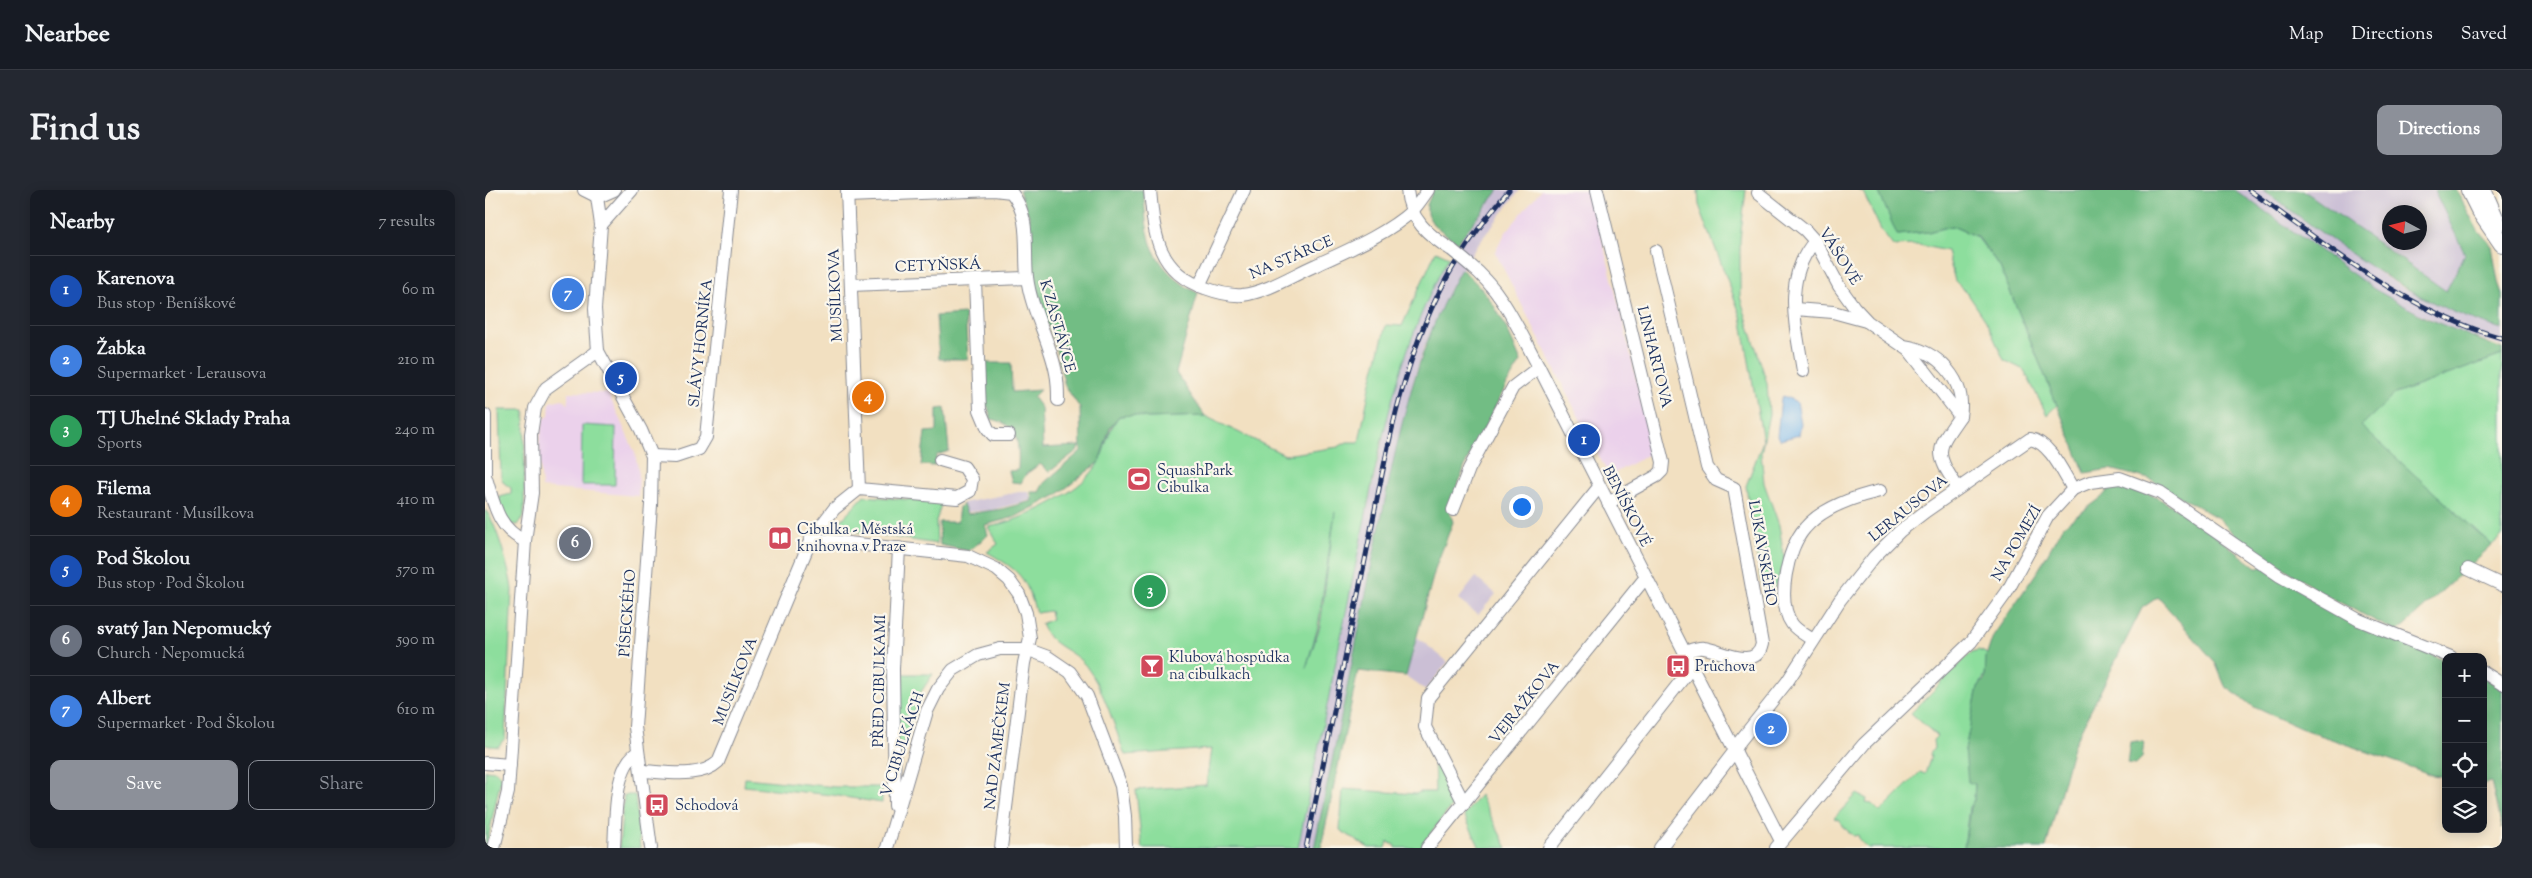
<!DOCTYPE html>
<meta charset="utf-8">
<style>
:root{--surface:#171b24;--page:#242831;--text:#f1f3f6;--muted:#9ea1a6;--line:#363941;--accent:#8c9099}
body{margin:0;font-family:"Sorts Mill Goudy",serif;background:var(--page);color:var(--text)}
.controls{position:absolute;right:15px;bottom:15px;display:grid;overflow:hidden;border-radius:10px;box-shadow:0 2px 12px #0003}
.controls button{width:45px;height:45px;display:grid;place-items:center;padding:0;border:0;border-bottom:1px solid var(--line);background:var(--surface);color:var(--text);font:25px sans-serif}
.compass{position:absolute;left:1897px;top:15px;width:45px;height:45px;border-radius:50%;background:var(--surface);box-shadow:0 2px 12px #0003;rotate:277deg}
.you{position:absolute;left:1036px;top:316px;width:18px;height:18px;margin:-12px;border:4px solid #fff;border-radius:50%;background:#1a73e8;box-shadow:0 0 0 8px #1a73e833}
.badge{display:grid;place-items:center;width:32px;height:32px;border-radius:50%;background:var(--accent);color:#fff;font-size:16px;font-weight:700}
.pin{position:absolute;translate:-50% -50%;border:2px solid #fff;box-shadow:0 1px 5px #0006}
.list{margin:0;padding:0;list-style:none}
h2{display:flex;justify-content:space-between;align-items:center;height:65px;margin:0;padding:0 20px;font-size:21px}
h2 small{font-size:16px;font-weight:400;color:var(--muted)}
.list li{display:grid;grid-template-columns:32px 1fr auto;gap:15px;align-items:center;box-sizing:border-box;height:70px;padding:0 20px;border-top:1px solid var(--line)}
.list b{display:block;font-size:19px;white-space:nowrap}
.list p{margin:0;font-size:16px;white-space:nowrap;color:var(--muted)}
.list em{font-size:16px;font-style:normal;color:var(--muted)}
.actions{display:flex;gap:10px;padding:15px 20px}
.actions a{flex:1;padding:11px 0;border:1px solid var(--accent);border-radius:10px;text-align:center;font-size:18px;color:var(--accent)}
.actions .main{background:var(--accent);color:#fff}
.icon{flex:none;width:28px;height:28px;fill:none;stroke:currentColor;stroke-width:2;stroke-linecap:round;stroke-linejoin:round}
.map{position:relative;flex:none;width:2017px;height:658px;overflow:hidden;border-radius:10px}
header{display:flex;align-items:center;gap:30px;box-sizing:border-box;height:70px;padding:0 25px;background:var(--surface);border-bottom:1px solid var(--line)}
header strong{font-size:24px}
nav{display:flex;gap:28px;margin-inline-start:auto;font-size:18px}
.intro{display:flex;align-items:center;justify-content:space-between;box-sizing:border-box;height:120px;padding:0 30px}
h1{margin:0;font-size:35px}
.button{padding:12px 22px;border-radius:10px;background:var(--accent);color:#fff;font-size:18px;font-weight:700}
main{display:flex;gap:30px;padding:0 30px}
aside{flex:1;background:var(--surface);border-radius:10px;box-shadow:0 2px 12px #0003}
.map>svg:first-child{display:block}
.built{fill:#ebd1eb}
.industrial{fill:#cbbfd5;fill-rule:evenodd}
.green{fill:#8dde9d;stroke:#54867e;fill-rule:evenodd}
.forest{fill:#72bd84;stroke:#467671}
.water{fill:#78b5ea;stroke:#4a72a4}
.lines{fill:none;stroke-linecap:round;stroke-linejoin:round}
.minor-casing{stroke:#868890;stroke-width:14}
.tertiary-casing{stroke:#868890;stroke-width:18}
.minor{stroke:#fff;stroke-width:12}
.tertiary{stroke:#fff;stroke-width:16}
.rail-casing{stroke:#1b2f5e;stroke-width:5}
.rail{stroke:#fbf7ec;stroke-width:3;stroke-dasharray:9;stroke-linecap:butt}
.minor-bridge-casing{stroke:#868890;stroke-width:14;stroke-linecap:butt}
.minor-bridge{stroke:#fff;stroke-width:12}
.labels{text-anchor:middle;stroke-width:4.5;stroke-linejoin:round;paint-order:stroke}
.street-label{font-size:15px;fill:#1b2f5e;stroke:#fbf7ec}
.poi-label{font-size:15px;fill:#1b2f5e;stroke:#fbf7ec;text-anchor:start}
</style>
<header>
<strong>Nearbee</strong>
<nav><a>Map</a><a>Directions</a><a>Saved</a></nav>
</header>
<div class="intro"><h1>Find us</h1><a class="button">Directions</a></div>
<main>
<aside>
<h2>Nearby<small>7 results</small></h2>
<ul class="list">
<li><span class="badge" style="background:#1a4fb4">1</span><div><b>Karenova</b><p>Bus stop · Beníškové</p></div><em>60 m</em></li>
<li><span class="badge" style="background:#3f7fe0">2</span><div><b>Žabka</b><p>Supermarket · Lerausova</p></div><em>210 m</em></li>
<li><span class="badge" style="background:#2e9e5b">3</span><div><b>TJ Uhelné Sklady Praha</b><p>Sports</p></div><em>240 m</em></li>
<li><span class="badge" style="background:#e8710a">4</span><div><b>Filema</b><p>Restaurant · Musílkova</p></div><em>410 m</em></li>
<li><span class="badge" style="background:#1a4fb4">5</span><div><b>Pod Školou</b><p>Bus stop · Pod Školou</p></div><em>570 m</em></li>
<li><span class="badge" style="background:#6b7280">6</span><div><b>svatý Jan Nepomucký</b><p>Church · Nepomucká</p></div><em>590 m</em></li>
<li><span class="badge" style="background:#3f7fe0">7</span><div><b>Albert</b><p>Supermarket · Pod Školou</p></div><em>610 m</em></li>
</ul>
<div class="actions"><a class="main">Save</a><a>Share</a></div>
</aside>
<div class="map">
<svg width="2017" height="658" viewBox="0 0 2017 658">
<rect width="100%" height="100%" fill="#fbf7ec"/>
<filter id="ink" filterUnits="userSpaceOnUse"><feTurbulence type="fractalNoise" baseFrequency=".02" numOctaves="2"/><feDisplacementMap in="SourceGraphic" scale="10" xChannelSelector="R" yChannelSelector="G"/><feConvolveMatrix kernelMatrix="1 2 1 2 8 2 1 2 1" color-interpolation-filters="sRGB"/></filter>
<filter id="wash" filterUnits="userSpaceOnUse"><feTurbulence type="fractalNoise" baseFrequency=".0096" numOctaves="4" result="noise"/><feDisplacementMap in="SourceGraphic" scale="20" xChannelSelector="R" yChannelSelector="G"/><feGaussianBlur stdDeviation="1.12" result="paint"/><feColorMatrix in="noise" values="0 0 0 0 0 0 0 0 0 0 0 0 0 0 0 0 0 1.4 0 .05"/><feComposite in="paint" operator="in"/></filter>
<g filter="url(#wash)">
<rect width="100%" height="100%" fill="#f2e0c1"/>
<!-- built -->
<g class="built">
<polygon points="1056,0 1105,0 1139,137 1168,262 1124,286 1010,62 1021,42"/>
<polygon points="83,202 123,203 150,263 154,284 153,306 57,298 54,253 59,229 64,226 65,212 77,209 83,214"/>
</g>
<!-- industrial -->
<g class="industrial">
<polygon points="1014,0 1035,0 993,54 965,98 938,160 927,195 892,351 829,658 813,658 876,348 911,190 937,121 951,90 979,45"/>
<polygon points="1750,0 1778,0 1897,85 1920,99 2017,139 2017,156 1971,141 1912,113 1888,99"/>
<path d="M1818 0H1949L1980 64 1961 101ZM1904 22H1934V52H1904Z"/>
<polygon points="534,302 544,302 546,310 506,320 481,322 478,313"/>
<polygon points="991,387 1011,404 993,425 973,410"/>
<polygon points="932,447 963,472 940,500 921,486"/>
</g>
<!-- green -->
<g class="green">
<polygon points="1213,0 1261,0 1255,50 1255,107 1282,193 1284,224 1276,263 1279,293 1294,335 1300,373 1287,403 1276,392 1261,296 1278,251 1256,126 1214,15"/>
<polygon points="1372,0 1393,0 1413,45 1443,42 1467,36 1492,47 1515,77 1572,215 1562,225 1539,180 1519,170 1501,131 1483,104 1470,91 1462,61 1434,55 1408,56 1396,40 1378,2"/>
<path d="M951 61 964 67C910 163 893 266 871 373 852 468 832 563 813 658H657L651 600 721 595 726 559 640 565C629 536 620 501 601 476 586 458 565 457 556 434L567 429 565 421 551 423C541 387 535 381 502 362L513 354 503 337C534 332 596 303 612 275 622 258 621 243 634 226L649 225 663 228 720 226 800 265 853 257 862 252H874L886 192 901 135 917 136ZM850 322 835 436 821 478 833 437Z"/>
<polygon points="2017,165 2017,346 2007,355 1875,236 1910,204"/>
<polygon points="14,220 40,220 39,326 33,335 25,334 14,315 15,307 26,304 26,298 19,293 16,287"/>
<polygon points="97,235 131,237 130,295 96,295"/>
<polygon points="379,306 457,312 451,331 452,354 355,339 352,335"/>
<path d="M0 320C10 328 26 385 27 400L20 548 13 557 0 555Z"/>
<path d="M1493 460 1501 463C1505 475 1500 488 1493 497L1480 560 1482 574 1490 593 1489 610 1484 617 1479 658H1383L1375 651 1373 645 1369 646 1357 636 1355 630 1349 628 1372 604 1382 609 1381 613 1387 614 1395 622 1435 582 1440 584 1446 566 1445 564 1449 558 1448 550 1452 546 1426 523 1487 462Z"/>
<polygon points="414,484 448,484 436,502 412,576"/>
<polygon points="949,565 968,602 966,617 934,658 911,658 911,656 903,652 901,658 884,658 855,640 858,599 931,604 935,602 950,602"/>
<polygon points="0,580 11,581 16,588 1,658"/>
<polygon points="260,588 351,597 397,597 397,613 347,605 259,596"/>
<polygon points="139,605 150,605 155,658 134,658"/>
<polygon points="995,605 1022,658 995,658 979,625"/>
</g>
<!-- forest -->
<g class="forest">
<path d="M534 0H658C660 15 660 31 664 46 669 71 691 93 713 103L691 183 720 226 663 228 649 225 634 226 625 238 614 272 572 305 530 327 500 335 503 345 484 361 455 355 454 332H472L474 317 478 314 482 324 517 319 547 311 546 302H554L559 293 596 261 595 218 580 196 570 155 547 87 544 26Z"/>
<polygon points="948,0 1014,0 972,53 948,34 942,24 942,15"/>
<polygon points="1393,0 1750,0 1889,99 1941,128 2017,159 2017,165 1910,204 1876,236 2007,355 1912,442 1835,402 1751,346 1733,328 1664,289 1625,279 1600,283 1515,77 1493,47 1467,36 1443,42 1412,45"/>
<path d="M1778 0H1818L1961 101 1980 64 1949 0H1971L1992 39 2007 56 2013 92 2017 104V139C1926 114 1853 54 1778 0Z"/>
<path d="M976 79C1009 106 1020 134 1036 172L1022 194 981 273 964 320 968 332 951 376 921 486 873 481 836 658H829C849 561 869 465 888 368 909 269 925 168 976 79Z"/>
<polygon points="480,124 483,169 454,169 451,126"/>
<path d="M496 173H526L527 202 555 200 548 207 556 218 558 258 594 256 593 260 564 282 555 274 541 284 536 293 527 292 524 281 533 280C534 256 535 234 506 229L503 216H498Z"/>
<polygon points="460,218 464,261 452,265 449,276 436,275 440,242 452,241 452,219"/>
<polygon points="1627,296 1649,296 1699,322 1771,377 1779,377 1961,472 1961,587 1948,585 1815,538 1769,517 1740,496 1730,472 1673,407 1657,418 1588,556 1561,658 1479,658 1485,617 1489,610 1490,594 1483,592 1480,560 1493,497 1500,489 1501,467 1508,446 1554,379 1578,336 1616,308"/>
<polygon points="1998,486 2017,499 2017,638 2006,592 1998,594"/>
<polygon points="1652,551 1659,552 1657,568 1650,574 1642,573 1645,552"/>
</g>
<!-- water -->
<polygon class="water" points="1298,206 1312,212 1316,233 1314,245 1295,250 1292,246 1296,209"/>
</g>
<g filter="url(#ink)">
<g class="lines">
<!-- minor casing -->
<g class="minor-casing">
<g id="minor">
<polyline points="99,0 113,7"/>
<polyline points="111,0 116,35 110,119 113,161 156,240 167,266 166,315 150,537 166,658"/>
<polyline points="362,0 374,299"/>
<path d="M665 0C669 44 672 82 720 98 731 102 745 106 757 105 782 102 808 85 831 75 861 61 902 44 927 21 933 15 938 7 943 0"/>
<path d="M922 0C924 29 944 46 967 60"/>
<polyline points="1112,0 1178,272 1177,281 1172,286 1123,313"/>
<path d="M1273 3 1320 40 1330 51 1354 96 1369 117 1383 132 1424 160 1475 226C1451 260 1449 262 1473 298"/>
<path d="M362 6 509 0 526 2C546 26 539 58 542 87 546 121 565 150 571 183 573 192 573 201 573 210"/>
<polyline points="113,7 129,0"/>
<polyline points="116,35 147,0"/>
<path d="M1171 61 1222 277 1231 290 1249 298 1277 454C1271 482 1236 460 1219 458 1213 457 1206 460 1200 462"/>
<path d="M985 75C1018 101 1034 141 1054 177L1296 651"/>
<polyline points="490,90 495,220 503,239 508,245 524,245"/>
<polyline points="366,95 542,88"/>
<polyline points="714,96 759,0"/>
<polyline points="1310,119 1348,122 1381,131"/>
<path d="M1419 156C1452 160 1482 190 1475 226"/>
<path d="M1318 181C1311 136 1297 89 1330 51"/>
<polyline points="0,225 0,288"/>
<polyline points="167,266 190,267 214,259 221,247 246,0"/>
<path d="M1 288C9 314 13 339 40 351"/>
<polyline points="968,320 984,279 1028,197 1054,177"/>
<polyline points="326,349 483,366 511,379 524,390 534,404 541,423 545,448 539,473 516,658"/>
<polyline points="1983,379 2017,395"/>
<path d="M1328 450C1321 445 1312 441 1307 434 1291 411 1302 358 1320 338 1338 317 1369 307 1395 301"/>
<polyline points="1998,482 2017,494"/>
<polyline points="0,573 25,575"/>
<path d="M157 581C180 582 215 589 233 572L326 349 349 319 374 299 472 308 485 301 487 289 479 277 455 270"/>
<polyline points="979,613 940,537 943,508 1114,297"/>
<polyline points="410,616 408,479 414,358"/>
<polyline points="9,658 23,602 40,351 47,303 46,244 50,218 61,198 113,161"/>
<path d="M129 658C131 631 128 577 153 562"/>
<polyline points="402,658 442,521 453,499 468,480 493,465 515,459 541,459 563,467 585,482 602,506 636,596 640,626 641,658"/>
<polyline points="942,658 1161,387"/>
<polyline points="1064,658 1207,477"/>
<path d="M1175 658 1249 562 1255 551 1302 492 1355 410 1389 367 1415 341 1441 321 1545 249C1565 252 1578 283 1588 299"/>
<polyline points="1291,658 1379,554 1486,452 1522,402 1563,326 1588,299 1605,292 1635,288 1675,303 1795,386 1874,430 1966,467"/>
</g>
</g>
<!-- tertiary casing -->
<g class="tertiary-casing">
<g id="tertiary">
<polyline points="1984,0 1995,22 2017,54"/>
<polyline points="1998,0 2013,34"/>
</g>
</g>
<!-- minor -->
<use href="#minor" class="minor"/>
<!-- tertiary -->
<use href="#tertiary" class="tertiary"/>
<!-- rail casing -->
<g class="rail-casing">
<g id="rail">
<path d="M1764 0C1844 57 1921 121 2017 148"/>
<path d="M821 658C840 565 859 472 878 380 898 283 912 181 959 93 977 59 1000 29 1024 0"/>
</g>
</g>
<!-- rail -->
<use href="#rail" class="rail"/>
<!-- minor-bridge casing -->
<g class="minor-bridge-casing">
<polyline id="minor-bridge" points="967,60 985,75"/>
</g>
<!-- minor-bridge -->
<use href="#minor-bridge" class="minor-bridge"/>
</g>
</g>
<!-- icons -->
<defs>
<g id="stadium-square" transform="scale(1.25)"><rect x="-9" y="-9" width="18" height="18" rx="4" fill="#d1495b" stroke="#fbf7ec"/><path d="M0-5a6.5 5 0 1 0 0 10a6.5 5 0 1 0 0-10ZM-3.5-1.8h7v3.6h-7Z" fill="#fff"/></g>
<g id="library-square" transform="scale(1.25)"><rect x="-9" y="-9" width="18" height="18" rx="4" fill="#d1495b" stroke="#fbf7ec"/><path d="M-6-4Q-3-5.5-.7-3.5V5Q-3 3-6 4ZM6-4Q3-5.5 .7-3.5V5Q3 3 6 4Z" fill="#fff"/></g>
<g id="bar-square" transform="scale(1.25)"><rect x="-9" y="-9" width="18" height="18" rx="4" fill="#d1495b" stroke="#fbf7ec"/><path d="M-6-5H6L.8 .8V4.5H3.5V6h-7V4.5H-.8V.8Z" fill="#fff"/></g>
<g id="bus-square" transform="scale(1.25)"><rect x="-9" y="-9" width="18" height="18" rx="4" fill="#d1495b" stroke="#fbf7ec"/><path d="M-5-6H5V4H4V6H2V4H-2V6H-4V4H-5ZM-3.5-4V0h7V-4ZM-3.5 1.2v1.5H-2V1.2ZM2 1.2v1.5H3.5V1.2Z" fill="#fff"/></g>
</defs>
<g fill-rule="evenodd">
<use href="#stadium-square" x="654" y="289"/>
<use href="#library-square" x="295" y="348"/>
<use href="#bar-square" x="667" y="476"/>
<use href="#bus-square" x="1193" y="476"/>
<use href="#bus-square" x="172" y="615"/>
</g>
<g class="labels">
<!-- street labels -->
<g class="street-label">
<text transform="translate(1355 66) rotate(58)" y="5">VÁŠOVÉ</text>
<text transform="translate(806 67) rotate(-23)" y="5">NA STÁRCE</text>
<text transform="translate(453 75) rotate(-2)" y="5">CETYŇSKÁ</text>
<text transform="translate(350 105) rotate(-92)" y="5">MUSÍLKOVA</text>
<text transform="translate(573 136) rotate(74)" y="5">K ZASTÁVCE</text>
<text transform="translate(215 153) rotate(-84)" y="5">SLÁVY HORNÍKA</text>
<text transform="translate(1170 167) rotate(76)" y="5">LINHARTOVA</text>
<text transform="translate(1142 316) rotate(63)" y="5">BENÍŠKOVÉ</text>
<text transform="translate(1423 318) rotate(-39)" y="5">LERAUSOVA</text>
<text transform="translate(1531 353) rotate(-60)" y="5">NA POMEZÍ</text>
<text transform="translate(1278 363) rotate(80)" y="5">LUKAVSKÉHO</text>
<text transform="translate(142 423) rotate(-86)" y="5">PÍSECKÉHO</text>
<text transform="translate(250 491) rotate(-68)" y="5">MUSÍLKOVA</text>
<text transform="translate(394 491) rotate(-89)" y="5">PŘED CIBULKAMI</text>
<text transform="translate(1039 512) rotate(-51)" y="5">VEJRAŽKOVA</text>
<text transform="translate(417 554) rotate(-72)" y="5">V CIBULKÁCH</text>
<text transform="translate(512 556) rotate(-83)" y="5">NAD ZÁMEČKEM</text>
</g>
<!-- poi labels -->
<g class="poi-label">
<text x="672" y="285">SquashPark<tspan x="672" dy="17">Cibulka</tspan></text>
<text x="312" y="344">Cibulka - Městská<tspan x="312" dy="17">knihovna v Praze</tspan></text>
<text x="684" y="472">Klubová hospůdka<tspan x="684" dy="17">na cibulkach</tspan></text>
<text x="1210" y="481">Průchova</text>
<text x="190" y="620">Schodová</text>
</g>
</g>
</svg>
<div class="controls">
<button>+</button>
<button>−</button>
<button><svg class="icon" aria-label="locate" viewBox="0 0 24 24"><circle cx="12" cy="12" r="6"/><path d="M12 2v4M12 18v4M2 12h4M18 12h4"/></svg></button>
<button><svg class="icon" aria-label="layers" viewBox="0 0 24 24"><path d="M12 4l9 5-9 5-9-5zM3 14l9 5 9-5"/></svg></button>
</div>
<svg class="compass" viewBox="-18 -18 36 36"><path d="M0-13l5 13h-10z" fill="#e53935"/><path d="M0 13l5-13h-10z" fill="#9ea1a6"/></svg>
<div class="you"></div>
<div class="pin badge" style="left:1099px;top:250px;background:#1a4fb4">1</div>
<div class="pin badge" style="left:1286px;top:539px;background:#3f7fe0">2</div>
<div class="pin badge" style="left:665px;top:401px;background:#2e9e5b">3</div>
<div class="pin badge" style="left:383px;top:207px;background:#e8710a">4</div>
<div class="pin badge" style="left:136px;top:188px;background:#1a4fb4">5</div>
<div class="pin badge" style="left:90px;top:353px;background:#6b7280">6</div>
<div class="pin badge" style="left:83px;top:104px;background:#3f7fe0">7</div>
</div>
</main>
